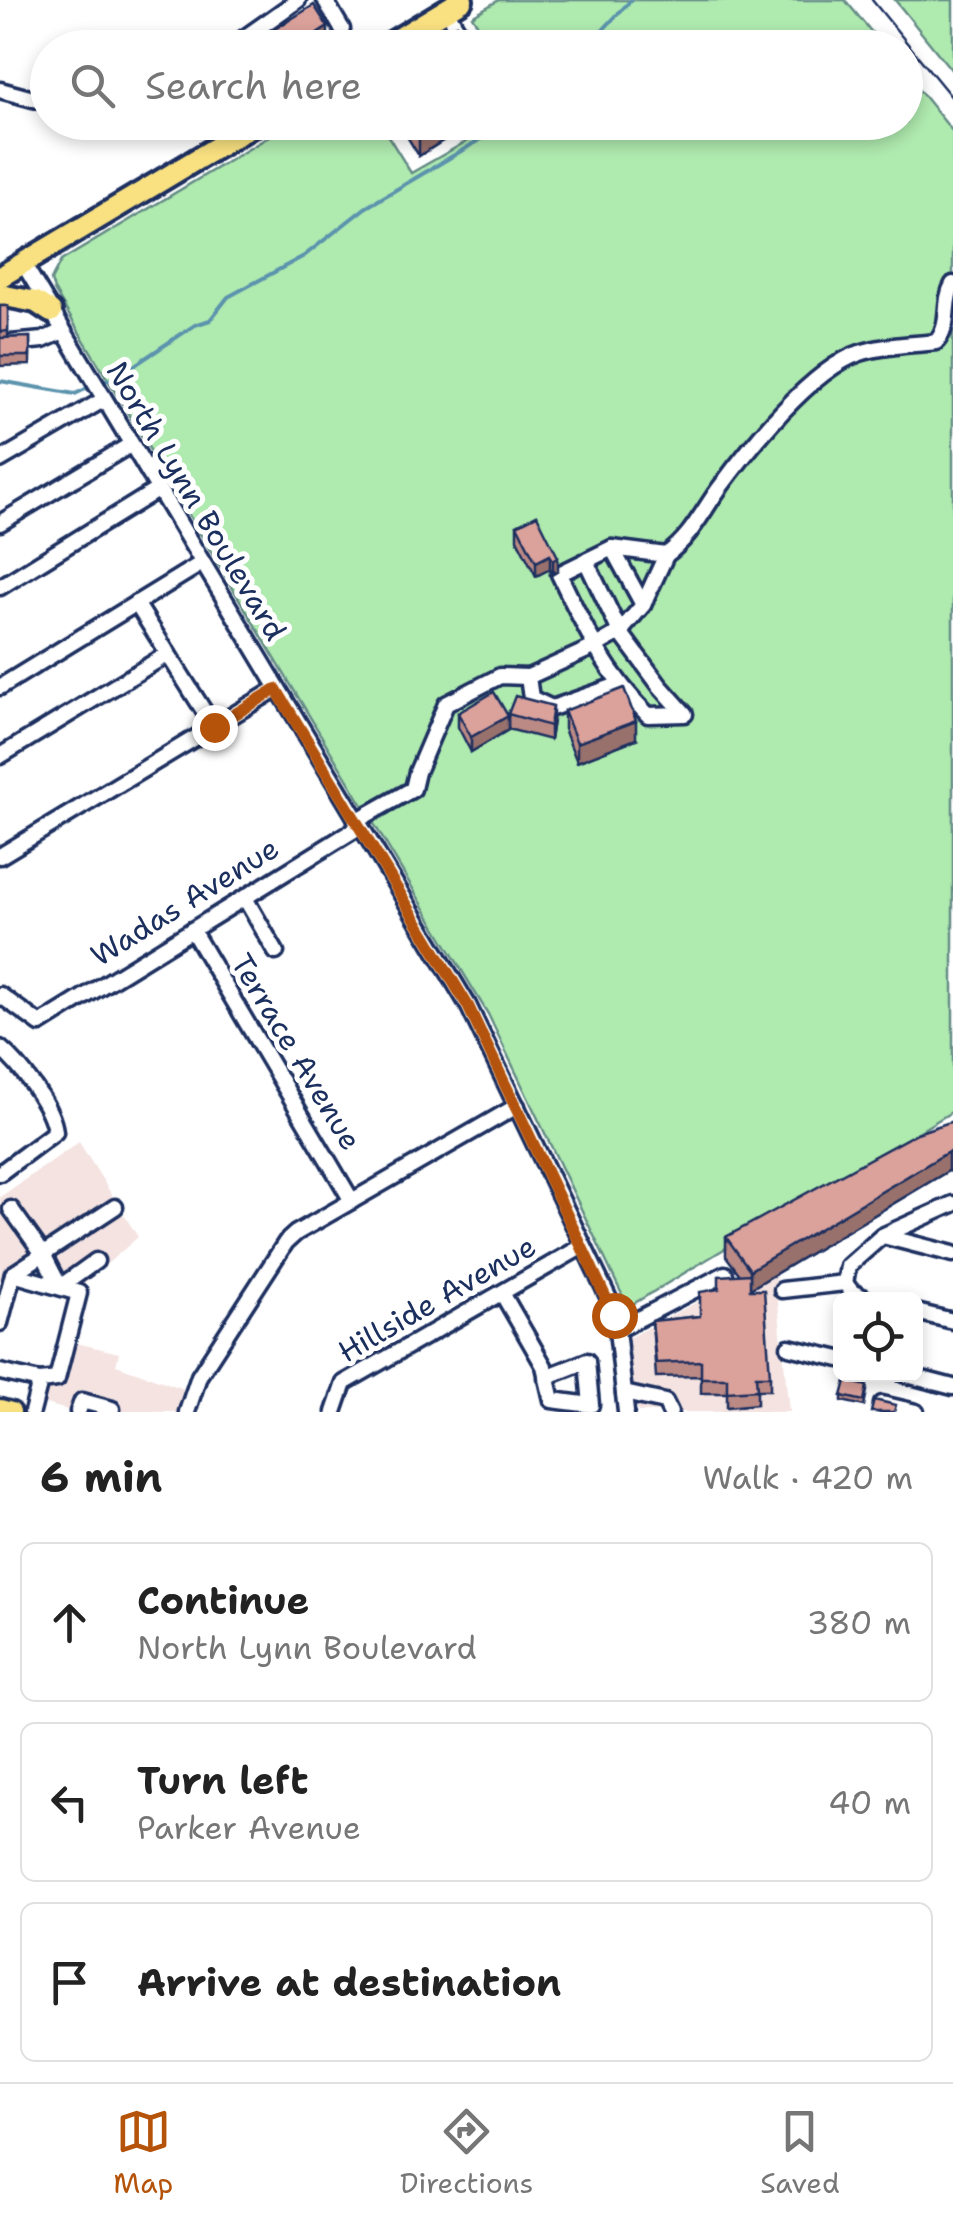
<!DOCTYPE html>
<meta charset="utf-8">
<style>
:root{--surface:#fff;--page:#f2f2f2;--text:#222;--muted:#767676;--line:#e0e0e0;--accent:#b45309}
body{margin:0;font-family:"Shantell Sans",sans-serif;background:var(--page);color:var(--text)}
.controls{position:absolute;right:30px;bottom:30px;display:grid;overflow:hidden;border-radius:15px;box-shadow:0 5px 15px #0003}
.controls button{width:90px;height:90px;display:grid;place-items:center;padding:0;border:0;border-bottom:2px solid var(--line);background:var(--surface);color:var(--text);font:50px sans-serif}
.stop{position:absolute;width:30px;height:30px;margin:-22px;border:8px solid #b45309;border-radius:50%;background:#fff}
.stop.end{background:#b45309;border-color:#fff;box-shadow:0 2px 10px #0008}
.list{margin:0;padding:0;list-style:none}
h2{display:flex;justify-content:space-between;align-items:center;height:130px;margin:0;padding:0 40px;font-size:42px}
h2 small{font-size:32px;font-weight:400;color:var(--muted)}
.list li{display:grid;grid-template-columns:65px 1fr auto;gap:30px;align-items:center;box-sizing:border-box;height:160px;margin:0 20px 20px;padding:0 20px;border:2px solid var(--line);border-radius:15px}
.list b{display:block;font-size:38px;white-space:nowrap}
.list p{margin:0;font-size:32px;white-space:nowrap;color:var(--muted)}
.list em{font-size:32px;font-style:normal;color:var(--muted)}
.icon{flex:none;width:55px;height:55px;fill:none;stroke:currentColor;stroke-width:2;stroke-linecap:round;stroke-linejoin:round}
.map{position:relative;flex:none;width:953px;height:1412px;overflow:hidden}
.search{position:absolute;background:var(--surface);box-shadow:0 5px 15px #0003;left:30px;right:30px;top:30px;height:110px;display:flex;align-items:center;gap:25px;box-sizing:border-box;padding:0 35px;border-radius:55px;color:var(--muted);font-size:38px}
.sheet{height:670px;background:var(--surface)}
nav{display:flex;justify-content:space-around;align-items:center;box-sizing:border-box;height:140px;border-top:2px solid var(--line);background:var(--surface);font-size:28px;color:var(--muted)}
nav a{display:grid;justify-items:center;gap:5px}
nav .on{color:var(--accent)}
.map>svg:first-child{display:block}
.built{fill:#f4e3e1}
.green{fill:#afeaaf;stroke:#658c86;stroke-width:2.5}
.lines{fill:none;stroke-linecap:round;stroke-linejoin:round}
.stream{stroke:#5b93ad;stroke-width:4}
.minor-casing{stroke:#1b2f5e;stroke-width:21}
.major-casing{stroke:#1b2f5e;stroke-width:25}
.highway-casing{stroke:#1b2f5e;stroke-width:28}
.minor{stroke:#fff;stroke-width:14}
.major{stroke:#f9e181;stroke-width:18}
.highway{stroke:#f9e181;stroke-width:20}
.tram{stroke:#1b2f5e;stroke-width:2.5}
.wall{fill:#bc8a85;stroke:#1b2f5e;stroke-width:2.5}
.shaded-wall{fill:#99716c;stroke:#1b2f5e;stroke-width:2.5}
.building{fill:#dba19b;stroke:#1b2f5e;stroke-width:2.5}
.route{stroke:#b45309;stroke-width:12}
.labels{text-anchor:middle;stroke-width:10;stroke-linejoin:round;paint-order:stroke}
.street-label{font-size:30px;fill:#1b2f5e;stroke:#fff}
</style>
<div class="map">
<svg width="953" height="1412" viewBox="0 0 953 1412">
<rect width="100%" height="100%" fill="#fff"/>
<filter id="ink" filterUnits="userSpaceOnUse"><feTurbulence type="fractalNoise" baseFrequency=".01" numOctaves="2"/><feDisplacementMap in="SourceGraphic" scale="20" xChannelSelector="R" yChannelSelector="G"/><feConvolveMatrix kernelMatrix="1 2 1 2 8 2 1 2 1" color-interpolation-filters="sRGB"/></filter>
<g filter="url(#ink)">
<!-- built -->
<g class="built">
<polygon points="79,1142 138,1237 85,1283 72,1342 119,1353 116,1365 184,1389 177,1412 75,1412 42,1403 73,1296 3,1280 0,1288 0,1197"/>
<polygon points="774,1262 789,1412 638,1412 626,1339"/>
</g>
<!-- green -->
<g class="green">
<polygon points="499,0 845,0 884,47 492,47 472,16"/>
<polygon points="895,0 953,0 953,72"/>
<polygon points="906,74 953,132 953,1111 628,1307 488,1014 54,290 51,280 61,261 292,123 380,123 411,173 499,123 906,122"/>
</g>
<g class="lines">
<!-- stream -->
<g class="stream">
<polyline points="586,48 631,0"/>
<polyline points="0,381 75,394 92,386"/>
<polyline points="101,383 120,375 195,325 210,320 228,297 304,256 365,208 510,122"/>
</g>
<!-- minor casing -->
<g class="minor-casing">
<g id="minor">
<polyline points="325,0 342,29"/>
<polyline points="230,48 298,0"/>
<polyline points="440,48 458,36 459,32 446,10"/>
<polyline points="0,90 48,103"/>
<polyline points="212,122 223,144"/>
<polyline points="23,263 468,1005 610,1301 617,1330 626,1412"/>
<polyline points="0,344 43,340 63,331"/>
<polyline points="0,460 103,400"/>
<polyline points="0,523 130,445"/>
<polyline points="612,548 666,555 643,605"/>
<path d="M666 555C690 538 701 514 718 490 748 449 811 369 860 353 884 345 911 345 936 342 952 324 942 303 953 284"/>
<polyline points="0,587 157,490"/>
<polyline points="136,603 214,727"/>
<polyline points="528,677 531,698 552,708 618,685"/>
<polyline points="0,687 202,563"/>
<polyline points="0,756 168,654"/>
<path d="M356 821 413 789 417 772 446 704 500 676 528 677 594 647 620 632 643 605 612 548 559 574C586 630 604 671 648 715L685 714 660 686 620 632 586 561"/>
<polyline points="0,856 276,689"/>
<polyline points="245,898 276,952"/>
<polyline points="192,930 352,1201"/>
<polyline points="0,995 40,1024 359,827"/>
<path d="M0 1048C18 1063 53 1106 55 1132L0 1173"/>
<polyline points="11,1209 43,1254 60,1287 96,1261"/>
<polyline points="883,1236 953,1254"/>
<polyline points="13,1274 115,1207"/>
<polyline points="845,1283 848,1266 882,1236 953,1204"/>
<polyline points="845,1283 851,1291 868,1300"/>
<polyline points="782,1290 845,1283"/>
<polyline points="502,1293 544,1366 552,1400 591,1405 587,1361 546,1377"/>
<polyline points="916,1312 953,1321"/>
<polyline points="0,1323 13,1274 79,1293 57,1379 40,1381 32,1412"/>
<polyline points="617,1330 725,1274"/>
<polyline points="789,1347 840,1359"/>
<polyline points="0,1372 40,1381"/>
<polyline points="903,1374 953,1387"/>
<polyline points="624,1393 665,1402 670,1412"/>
<polyline points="882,1404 916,1412"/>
<polyline points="78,1412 82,1401 112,1409 111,1412"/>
<polyline points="187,1412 199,1376 286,1242 296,1233 517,1106"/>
<polyline points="334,1412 344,1383 583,1246"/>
</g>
</g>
<!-- major casing -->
<g class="major-casing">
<polyline id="major" points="0,1409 11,1412"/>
</g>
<!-- highway casing -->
<g class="highway-casing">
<g id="highway">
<polyline points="383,48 462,0"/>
<polyline points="0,277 259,122"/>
<polyline points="0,295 36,302 51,312"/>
</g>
</g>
<!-- minor -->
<use href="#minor" class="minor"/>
<!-- major -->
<use href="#major" class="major"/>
<!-- highway -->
<use href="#highway" class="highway"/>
<!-- tram -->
<polyline class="tram" points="872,0 953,99"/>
</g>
<!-- wall -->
<g class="wall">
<polygon points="398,122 444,122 444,140 419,156"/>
<polygon points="0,306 8,306 8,338 30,337 30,365 0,366"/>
<polygon points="537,515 558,571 553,574 550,569 536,576 517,539 517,525"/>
<polygon points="564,711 636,739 577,762 564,729"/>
<polygon points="458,713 508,730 471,752 458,727"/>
<polygon points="508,714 553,720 550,740 508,729"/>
<polygon points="953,1121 953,1172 948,1171 750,1289 770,1376 770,1390 757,1390 757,1404 727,1407 727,1393 701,1393 701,1376 656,1377 652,1321 700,1316 719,1289 740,1275 726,1256 726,1237"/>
<polygon points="867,1391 864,1406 842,1401 842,1396"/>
</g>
<!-- shaded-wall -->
<g class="shaded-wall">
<polygon points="328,27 328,46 326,48 295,48"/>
<polygon points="442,122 444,122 444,140 419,156 419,137"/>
<polygon points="550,555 550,569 536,576 536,562"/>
<polygon points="558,557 558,571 553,574 553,560"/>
<polygon points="553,706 553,720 550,740 550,726"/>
<polygon points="508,716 508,730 471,752 471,737"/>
<polygon points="636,721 636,739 577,762 577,743"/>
<polygon points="948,1152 948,1171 750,1289 750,1270"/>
</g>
<!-- building -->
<g class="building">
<polygon points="314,5 328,27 295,48 244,48"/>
<polygon points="457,25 472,48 421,48"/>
<polygon points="410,122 442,122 419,137"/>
<polygon points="0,306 8,306 8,331 0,332"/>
<polygon points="30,337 30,356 0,356 0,338"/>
<polygon points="537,515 558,557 553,560 550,555 536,562 517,525"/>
<polygon points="624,688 636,721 577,743 564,711"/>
<polygon points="494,692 508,716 471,737 458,713"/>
<polygon points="515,696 553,706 550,726 508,714"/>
<polygon points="953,1121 953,1153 948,1152 750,1270 726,1237 917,1133"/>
<polygon points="750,1274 750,1290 764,1290 770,1376 756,1376 757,1390 727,1392 727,1378 701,1378 701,1361 656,1363 652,1321 700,1316 700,1292 719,1289 719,1276"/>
<polygon points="846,1381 867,1386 864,1401 842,1396"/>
<polygon points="874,1400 896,1405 894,1412 871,1412"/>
</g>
</g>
<g class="lines" filter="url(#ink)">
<!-- route -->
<polyline class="route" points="214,727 276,689 468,1006 614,1315"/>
</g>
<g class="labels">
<!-- street labels -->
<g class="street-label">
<text transform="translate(196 501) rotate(59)" y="10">North Lynn Boulevard</text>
<text transform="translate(185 902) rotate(-32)" y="10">Wadas Avenue</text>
<text transform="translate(296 1052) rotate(59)" y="10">Terrace Avenue</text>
<text transform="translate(437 1299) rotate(-30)" y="10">Hillside Avenue</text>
</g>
</g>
</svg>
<div class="controls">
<button><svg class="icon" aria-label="locate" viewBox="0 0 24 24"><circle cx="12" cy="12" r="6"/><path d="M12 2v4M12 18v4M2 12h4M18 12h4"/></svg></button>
</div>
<div class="stop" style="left:614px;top:1315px"></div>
<div class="stop end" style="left:214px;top:727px"></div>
<div class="search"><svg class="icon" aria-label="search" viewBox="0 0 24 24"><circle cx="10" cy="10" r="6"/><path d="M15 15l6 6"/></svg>Search here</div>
</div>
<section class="sheet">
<h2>6 min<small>Walk · 420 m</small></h2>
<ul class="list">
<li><svg class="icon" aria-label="ahead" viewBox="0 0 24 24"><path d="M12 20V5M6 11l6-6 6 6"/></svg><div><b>Continue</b><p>North Lynn Boulevard</p></div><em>380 m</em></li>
<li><svg class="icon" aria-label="left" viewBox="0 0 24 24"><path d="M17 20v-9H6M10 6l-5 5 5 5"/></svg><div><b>Turn left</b><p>Parker Avenue</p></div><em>40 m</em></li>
<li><svg class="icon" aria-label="arrive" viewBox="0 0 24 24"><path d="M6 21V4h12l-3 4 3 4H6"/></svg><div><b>Arrive at destination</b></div></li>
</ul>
</section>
<nav>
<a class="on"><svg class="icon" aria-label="map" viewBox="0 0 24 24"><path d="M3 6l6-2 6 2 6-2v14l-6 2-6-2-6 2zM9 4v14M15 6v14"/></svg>Map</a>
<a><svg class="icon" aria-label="directions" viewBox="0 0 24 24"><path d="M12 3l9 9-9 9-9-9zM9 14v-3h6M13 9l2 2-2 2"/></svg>Directions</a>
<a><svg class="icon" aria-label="saved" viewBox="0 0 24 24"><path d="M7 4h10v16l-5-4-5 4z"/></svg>Saved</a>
</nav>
